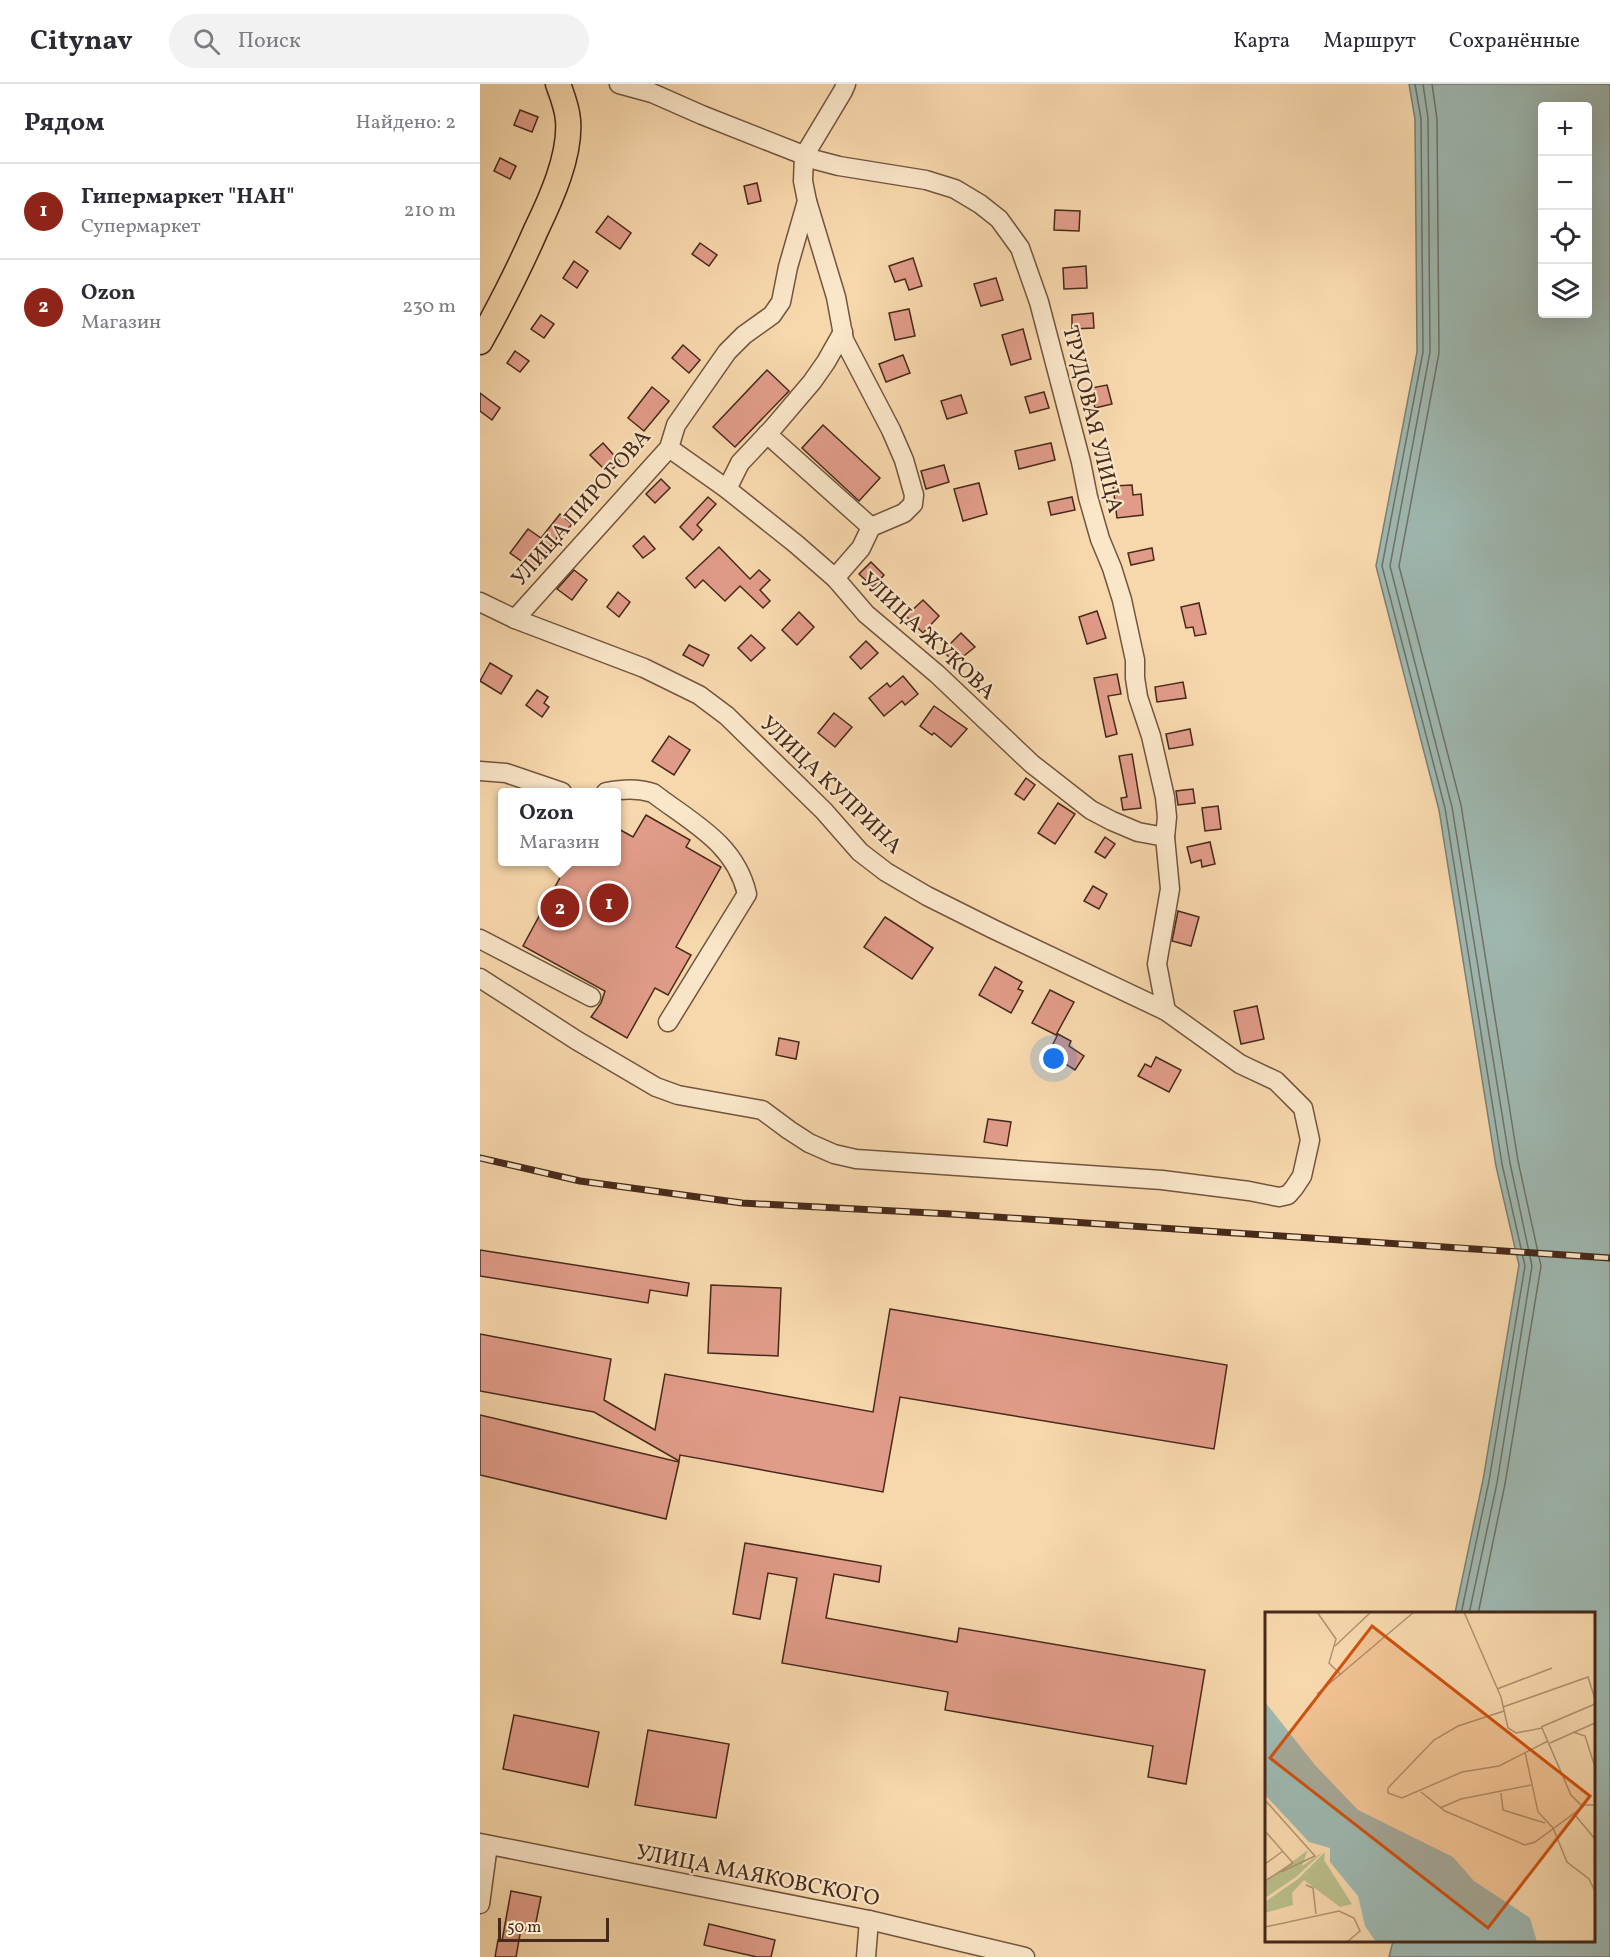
<!DOCTYPE html>
<html lang="ru">
<meta charset="utf-8">
<style>
:root{--surface:#fff;--page:#f2f2f3;--text:#2b2b33;--muted:#7c7c81;--line:#e1e1e2;--accent:#8f2418}
body{margin:0;font-family:Vollkorn,serif;background:var(--page);color:var(--text)}
.controls{position:absolute;right:18px;top:18px;display:grid;overflow:hidden;border-radius:6px;box-shadow:0 6px 24px #0002}
.controls button{width:54px;height:54px;display:grid;place-items:center;padding:0;border:0;border-bottom:2px solid var(--line);background:var(--surface);color:var(--text);font:30px sans-serif}
.scale{position:absolute;left:18px;bottom:15px;width:111px;box-sizing:border-box;padding-left:6px;border:3px solid #47291a;border-top:0;font-size:16px;line-height:21px;white-space:nowrap;color:#47291a;-webkit-text-stroke:4px #fae6c9;paint-order:stroke}
.you{position:absolute;left:574px;top:975px;width:21px;height:21px;margin:-15px;border:4px solid #fff;border-radius:50%;background:#1a73e8;box-shadow:0 0 0 9px #1a73e833}
.badge{display:grid;place-items:center;width:39px;height:39px;border-radius:50%;background:var(--accent);color:#fff;font-size:20px;font-weight:700}
.pin{position:absolute;translate:-50% -50%;border:3px solid #fff;box-shadow:0 2px 6px #0006}
.popup{position:absolute;left:18px;top:704px;width:123px;height:78px;box-sizing:border-box;display:grid;place-content:center;border-radius:6px;background:var(--surface);filter:drop-shadow(0 2px 4px #0005);font-size:20px;white-space:nowrap;color:var(--muted)}
.popup b{font-size:22px;color:var(--text)}
.popup::after{content:'';position:absolute;left:50%;top:100%;margin-left:-12px;border:12px solid transparent;border-top-color:var(--surface)}
.list{margin:0;padding:0;list-style:none}
h2{display:flex;justify-content:space-between;align-items:center;height:78px;margin:0;padding:0 24px;font-size:26px}
h2 small{font-size:20px;font-weight:400;color:var(--muted)}
.list li{display:grid;grid-template-columns:39px 1fr auto;gap:18px;align-items:center;box-sizing:border-box;height:96px;padding:0 24px;border-top:2px solid var(--line)}
.list b{display:block;font-size:22px;white-space:nowrap}
.list p{margin:0;font-size:20px;white-space:nowrap;color:var(--muted)}
.list em{font-size:20px;font-style:normal;color:var(--muted)}
.icon{flex:none;width:33px;height:33px;fill:none;stroke:currentColor;stroke-width:2;stroke-linecap:round;stroke-linejoin:round}
.map{position:relative;flex:none;width:1130px;height:1873px;overflow:hidden}
header{display:flex;align-items:center;gap:36px;box-sizing:border-box;height:84px;padding:0 30px;background:var(--surface);border-bottom:2px solid var(--line)}
header strong{font-size:28px}
nav{display:flex;gap:33px;margin-inline-start:auto;font-size:21px}
.search{width:420px;height:54px;background:var(--page);display:flex;align-items:center;gap:15px;box-sizing:border-box;padding:0 21px;border-radius:33px;color:var(--muted);font-size:22px}
main{display:flex}
aside{flex:1;background:var(--surface)}
.map>svg:first-child{display:block}
.water{fill:#9eb8b1;stroke:#7b7f75;stroke-width:1.5;fill-rule:evenodd}
.lines{fill:none;stroke-linecap:round;stroke-linejoin:round}
.shore{stroke:#727066;stroke-width:1.5}
.building{fill:#e19c89;stroke:#47291a;stroke-width:1.5}
.minor-casing{stroke:#73553e;stroke-width:21}
.major-casing{stroke:#47291a;stroke-width:27}
.minor{stroke:#fae6c9;stroke-width:18}
.major{stroke:#f7d8ac;stroke-width:24}
.rail-casing{stroke:#47291a;stroke-width:7}
.rail{stroke:#fae6c9;stroke-width:4.5;stroke-dasharray:14;stroke-linecap:butt}
.labels{text-anchor:middle;stroke-width:4.5;stroke-linejoin:round;paint-order:stroke}
.street-label{font-size:22px;fill:#47291a;stroke:#fae6c9}
.inset-road{fill:none;stroke:#b19272;stroke-width:1.5}
.view{fill:#d0520e;fill-opacity:0.15;stroke:#d0520e;stroke-width:3}
.inset-edge{fill:none;stroke:#47291a;stroke-width:3}
</style>
<header>
<strong>Citynav</strong>
<div class="search"><svg class="icon" aria-label="search" viewBox="0 0 24 24"><circle cx="10" cy="10" r="6"/><path d="M15 15l6 6"/></svg>Поиск</div>
<nav><a>Карта</a><a>Маршрут</a><a>Сохранённые</a></nav>
</header>
<main>
<aside>
<h2>Рядом<small>Найдено: 2</small></h2>
<ul class="list">
<li><span class="badge">1</span><div><b>Гипермаркет &quot;НАН&quot;</b><p>Супермаркет</p></div><em>210 m</em></li>
<li><span class="badge">2</span><div><b>Ozon</b><p>Магазин</p></div><em>230 m</em></li>
</ul>
</aside>
<div class="map">
<svg width="1130" height="1873" viewBox="0 0 1130 1873">
<rect width="100%" height="100%" fill="#f7d8ac"/>
<filter id="stains"><feTurbulence type="fractalNoise" baseFrequency=".00333" numOctaves="4"/><feColorMatrix values="0 0 0 0 .2 0 0 0 0 .09 0 0 0 0 .02 0 0 0 .5 -.17"/></filter>
<radialGradient id="worn" r=".72"><stop offset=".6" stop-color="#630" stop-opacity="0"/><stop offset="1" stop-color="#630" stop-opacity=".3"/></radialGradient>
<!-- water -->
<path class="water" d="M929 0H1130V1873H909L913 1857 1114 1856V1530L975 1529 1003 1396 1039 1181 1016 1082 959 726 896 482 937 268 935 35ZM1062 22H1108V230H1062Z"/>
<g class="lines">
<!-- shore -->
<g class="shore">
<polyline points="935,0 941,35 943,268 902,482 965,724 1022,1080 1045,1182 1009,1397 981,1530"/>
<polyline points="943,0 948,34 950,268 910,482 972,723 1030,1079 1052,1182 1017,1399 989,1530"/>
<polyline points="952,0 957,35 959,269 919,482 981,721 1038,1077 1061,1182 1025,1400 998,1530"/>
</g>
</g>
<!-- building -->
<g class="building">
<polygon points="40,26 58,33 52,48 34,41"/>
<polygon points="20,74 36,82 30,95 14,87"/>
<polygon points="277,99 281,117 268,120 264,102"/>
<polygon points="575,126 600,127 599,147 574,146"/>
<polygon points="128,132 151,149 140,165 116,148"/>
<polygon points="220,159 237,171 229,182 212,170"/>
<polygon points="433,174 442,202 429,206 425,195 415,198 409,182"/>
<polygon points="94,177 108,187 97,204 83,194"/>
<polygon points="606,182 607,204 584,205 583,184"/>
<polygon points="516,194 523,216 501,222 494,200"/>
<polygon points="429,225 435,252 415,256 409,229"/>
<polygon points="613,229 614,244 592,245 592,231"/>
<polygon points="61,231 74,240 64,254 51,245"/>
<polygon points="543,245 551,275 531,281 522,251"/>
<polygon points="203,261 220,276 209,289 192,274"/>
<polygon points="35,267 49,277 40,288 27,279"/>
<polygon points="423,271 430,289 406,298 399,280"/>
<polygon points="287,286 309,307 255,363 233,343"/>
<polygon points="627,301 632,320 615,324 611,304"/>
<polygon points="172,303 189,317 164,347 148,334"/>
<polygon points="564,308 569,324 550,329 545,313"/>
<polygon points="0,309 20,324 12,336 0,327"/>
<polygon points="481,311 487,329 467,335 461,317"/>
<polygon points="343,341 400,394 379,417 322,364"/>
<polygon points="123,359 140,378 128,389 110,371"/>
<polygon points="571,359 575,376 539,385 535,367"/>
<polygon points="464,381 469,398 446,405 441,387"/>
<polygon points="181,395 190,404 175,419 166,410"/>
<polygon points="499,399 507,430 483,437 474,405"/>
<polygon points="652,401 653,411 661,410 663,431 637,434 633,402"/>
<polygon points="228,413 236,420 217,441 222,446 213,456 200,443"/>
<polygon points="592,413 595,426 571,431 568,418"/>
<polygon points="80,430 92,440 84,450 81,448 54,486 30,469 48,445 61,454"/>
<polygon points="164,452 175,465 163,474 153,462"/>
<polygon points="239,463 270,495 279,486 290,496 280,506 290,517 283,524 260,502 245,517 223,496 215,504 206,494"/>
<polygon points="672,464 674,476 651,481 648,469"/>
<polygon points="391,478 404,491 393,503 379,490"/>
<polygon points="94,486 107,496 92,516 77,505"/>
<polygon points="138,508 150,518 139,533 127,523"/>
<polygon points="443,516 459,532 443,549 426,532"/>
<polygon points="719,519 726,550 715,552 713,543 706,544 701,523"/>
<polygon points="617,527 626,554 607,560 599,533"/>
<polygon points="319,528 334,543 317,561 302,546"/>
<polygon points="481,549 495,563 475,579 463,567"/>
<polygon points="271,551 285,564 271,577 258,564"/>
<polygon points="386,557 398,569 381,585 370,573"/>
<polygon points="209,561 229,571 223,582 203,571"/>
<polygon points="10,579 32,592 21,610 0,597"/>
<polygon points="637,590 641,610 628,612 637,650 626,653 614,594"/>
<polygon points="423,592 438,610 425,621 422,617 404,632 389,614 407,599 410,603"/>
<polygon points="703,598 706,614 677,618 675,603"/>
<polygon points="57,606 68,613 64,619 69,623 62,633 46,621"/>
<polygon points="454,622 487,645 471,663 454,649 452,651 440,642"/>
<polygon points="354,629 372,643 355,663 338,649"/>
<polygon points="710,645 713,661 689,665 686,650"/>
<polygon points="189,652 210,666 194,691 172,677"/>
<polygon points="652,670 661,724 643,726 641,714 647,713 639,672"/>
<polygon points="546,694 555,701 544,716 535,710"/>
<polygon points="713,705 715,719 698,721 696,707"/>
<polygon points="578,719 595,730 575,760 558,749"/>
<polygon points="738,722 741,745 725,747 722,724"/>
<polygon points="166,731 210,756 206,763 241,783 196,863 211,871 188,911 175,904 147,954 111,933 121,919 125,907 43,862 89,777 137,777 137,744 153,753"/>
<polygon points="625,753 635,760 625,774 615,768"/>
<polygon points="730,758 735,780 722,783 721,776 711,779 707,763"/>
<polygon points="613,802 627,810 619,825 604,817"/>
<polygon points="698,827 719,833 711,862 692,857"/>
<polygon points="405,833 453,864 432,895 384,863"/>
<polygon points="515,883 542,898 538,905 543,907 531,929 499,911"/>
<polygon points="570,906 594,918 576,951 552,939"/>
<polygon points="777,922 784,955 761,960 754,927"/>
<polygon points="578,950 591,957 589,962 604,972 595,986 581,977 578,983 565,976"/>
<polygon points="299,954 319,958 316,975 296,971"/>
<polygon points="676,973 701,986 689,1008 658,992 665,980 671,983"/>
<polygon points="508,1035 531,1038 527,1062 504,1058"/>
<polygon points="0,1166 209,1199 207,1212 170,1206 168,1219 0,1192"/>
<polygon points="231,1201 301,1204 298,1272 228,1269"/>
<polygon points="410,1225 747,1281 734,1365 420,1313 403,1408 200,1371 199,1377 114,1328 0,1307 0,1250 131,1275 124,1316 175,1346 185,1290 393,1328"/>
<polygon points="0,1331 199,1378 186,1435 0,1391"/>
<polygon points="265,1459 401,1482 399,1498 354,1490 346,1534 477,1558 479,1544 725,1586 706,1700 668,1693 673,1662 465,1626 468,1608 302,1579 317,1494 288,1489 280,1535 253,1530"/>
<polygon points="34,1631 119,1648 108,1703 23,1685"/>
<polygon points="168,1646 249,1660 236,1734 155,1721"/>
<polygon points="31,1807 61,1813 54,1848 41,1845 36,1873 15,1873 18,1856 22,1857"/>
<polygon points="229,1840 295,1856 291,1873 277,1873 224,1861"/>
</g>
<g class="lines">
<!-- minor casing -->
<g class="minor-casing">
<g id="minor">
<polyline points="139,0 172,9 222,31 336,76 359,82 446,96 475,105 500,120 519,135 540,164 559,218 601,378 608,413 620,455 632,484 642,516 655,576 655,594 658,613 671,652 685,713 687,733 685,753 690,805 677,880 686,927"/>
<polyline points="327,117 356,213 364,256 411,346 424,376 434,411 433,420 424,429 391,443 381,464 355,494"/>
<polyline points="287,350 391,443"/>
<polyline points="189,364 247,405 316,460 355,494 386,530 457,590 552,680 611,726 632,737 658,748 685,753"/>
<polyline points="247,405 260,379 292,345 332,298 346,278 363,248"/>
<polyline points="0,518 35,535 164,584 219,611 247,632 344,727 380,768 406,788 447,812 513,845 686,927 760,980 796,997 823,1024 830,1056 822,1092 814,1104 808,1111 799,1113 769,1107 682,1096 376,1075 354,1070 329,1059 309,1046 282,1026 198,1011 176,1003 96,956 0,894"/>
<polyline points="35,535 189,364 196,341 247,268 264,251 292,231 301,218 308,183 327,117 323,97 324,72 363,7 366,0"/>
<polyline points="0,687 26,689 82,708"/>
<path d="M126 708C143 705 157 704 173 709 212 739 255 759 267 810L188 938"/>
<polyline points="0,855 111,913"/>
<polyline points="0,1759 389,1836 545,1873"/>
<polyline points="0,1820 8,1761"/>
<polyline points="386,1873 389,1836"/>
</g>
</g>
<!-- major casing -->
<g class="major-casing">
<path id="major" d="M0 258C20 222 39 185 56 146 71 115 91 71 88 36 87 23 82 11 78 0"/>
</g>
<!-- minor -->
<use href="#minor" class="minor"/>
<!-- major -->
<use href="#major" class="major"/>
<!-- rail casing -->
<g class="rail-casing">
<polyline id="rail" points="0,1074 100,1097 262,1119 471,1130 1130,1174"/>
</g>
<!-- rail -->
<use href="#rail" class="rail"/>
</g>
<g class="labels">
<!-- street labels -->
<g class="street-label">
<text transform="translate(614 335) rotate(76)" y="8">ТРУДОВАЯ УЛИЦА</text>
<text transform="translate(100 423) rotate(-49)" y="8">УЛИЦА ПИРОГОВА</text>
<text transform="translate(449 551) rotate(43)" y="8">УЛИЦА ЖУКОВА</text>
<text transform="translate(352 700) rotate(44)" y="8">УЛИЦА КУПРИНА</text>
<text transform="translate(278 1790) rotate(11)" y="8">УЛИЦА МАЯКОВСКОГО</text>
</g>
</g>
<!-- overview -->
<g transform="translate(785 1528)">
<rect width="330" height="330" fill="#f7d8ac"/>
<path d="M43 238 37 254 58 240 31 265 0 286V270ZM60 240 59 248 87 292 75 295 39 268 27 281 28 293 0 301V290L33 267Z" fill="#babf8b"/>
<path d="M0 90 50 153 93 198 188 245 209 269 265 306 272 330H111L100 314 93 284 65 250V236L44 230 0 183Z" fill="#9eb8b1"/>
<path class="inset-road" d="M52 0 71 27 64 51 76 63M199 0 236 85 243 116 251 121 277 116 306 183 316 193H330M70 34 106 0M232 77 287 56M52 82 149 0M238 95 323 65 330 87M239 99 193 114 169 128 123 176V181L137 186 197 160 234 154 283 129M276 115 330 92M308 120 320 124 330 155M285 131 330 111M260 140 273 200 288 216 302 250 324 267 330 279M156 180 180 199 260 233 270 230 319 194M236 181 238 198 280 211M0 188 50 244 16 260M175 196 196 187 266 173M310 203 330 227M0 219 28 251 0 269M0 252 18 239M41 273 48 276 51 302M0 315 74 299 89 306 95 319 82 330"/>
<path class="view" d="M107 14 325 184 223 316 5 146Z"/>
<rect width="330" height="330" class="inset-edge"/>
</g>
<rect width="100%" height="100%" filter="url(#stains)"/>
<rect width="100%" height="100%" fill="url(#worn)"/>
</svg>
<div class="controls">
<button>+</button>
<button>−</button>
<button><svg class="icon" aria-label="locate" viewBox="0 0 24 24"><circle cx="12" cy="12" r="6"/><path d="M12 2v4M12 18v4M2 12h4M18 12h4"/></svg></button>
<button><svg class="icon" aria-label="layers" viewBox="0 0 24 24"><path d="M12 4l9 5-9 5-9-5zM3 14l9 5 9-5"/></svg></button>
</div>
<div class="scale">50 m</div>
<div class="you"></div>
<div class="pin badge" style="left:129px;top:819px">1</div>
<div class="pin badge" style="left:80px;top:824px">2</div>
<div class="popup"><b>Ozon</b>Магазин</div>
</div>
</main>
